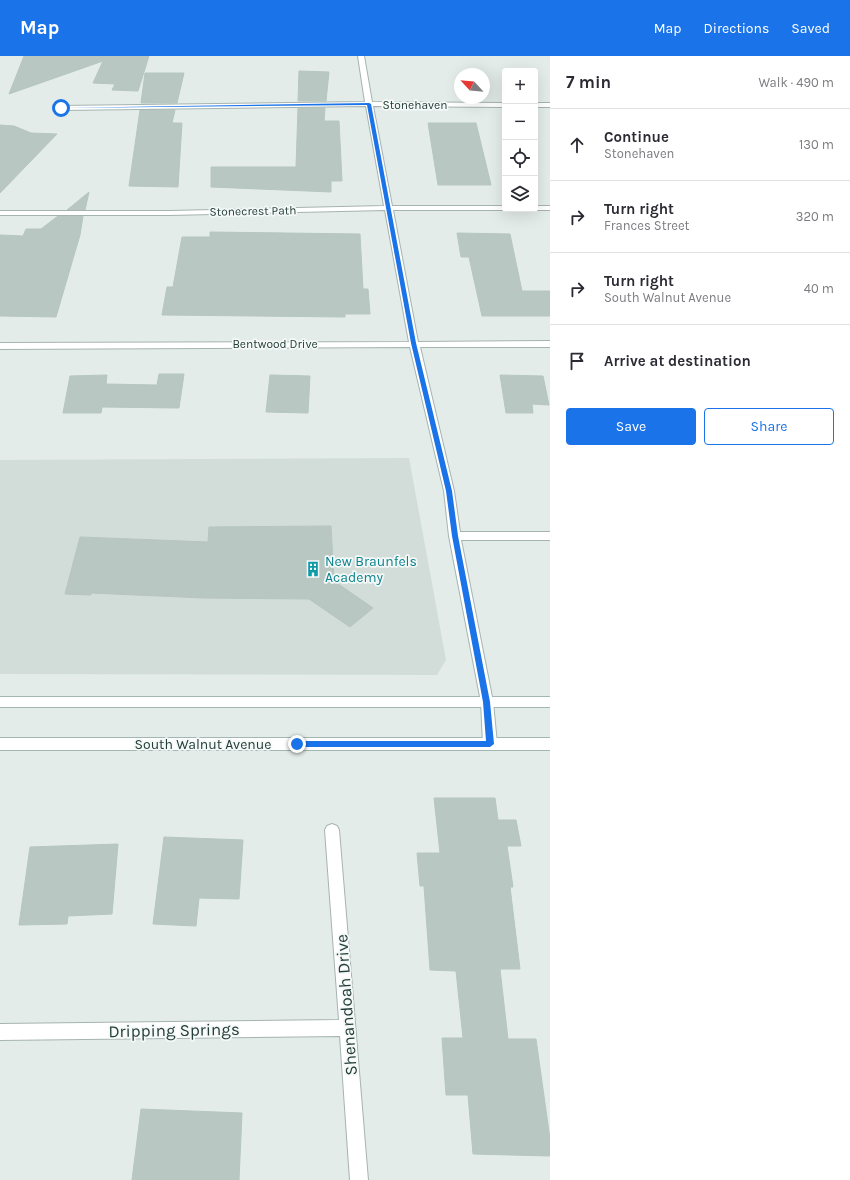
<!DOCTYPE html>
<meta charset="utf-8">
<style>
:root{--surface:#fff;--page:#f2f2f3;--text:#2b2b33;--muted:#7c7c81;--line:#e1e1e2;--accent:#1a73e8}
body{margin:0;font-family:Karla,sans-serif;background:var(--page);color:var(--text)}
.controls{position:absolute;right:12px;top:12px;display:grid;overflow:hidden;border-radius:4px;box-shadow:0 4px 16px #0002}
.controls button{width:36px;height:36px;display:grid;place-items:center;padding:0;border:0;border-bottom:1px solid var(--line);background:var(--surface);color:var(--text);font:20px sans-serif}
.compass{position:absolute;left:454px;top:12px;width:36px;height:36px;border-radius:50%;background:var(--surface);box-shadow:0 4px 16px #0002;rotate:296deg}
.stop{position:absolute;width:12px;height:12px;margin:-9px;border:3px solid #1a73e8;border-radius:50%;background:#fff}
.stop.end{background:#1a73e8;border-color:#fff;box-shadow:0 1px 4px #0008}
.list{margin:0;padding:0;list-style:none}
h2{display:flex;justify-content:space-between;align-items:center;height:52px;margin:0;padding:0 16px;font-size:17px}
h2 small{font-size:13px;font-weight:400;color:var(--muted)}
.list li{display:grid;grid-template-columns:26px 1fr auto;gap:12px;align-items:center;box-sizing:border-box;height:72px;padding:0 16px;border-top:1px solid var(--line)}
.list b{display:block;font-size:15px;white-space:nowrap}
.list p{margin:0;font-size:13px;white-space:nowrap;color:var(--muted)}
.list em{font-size:13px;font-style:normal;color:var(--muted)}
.actions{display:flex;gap:8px;padding:12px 16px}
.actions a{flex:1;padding:9px 0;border:1px solid var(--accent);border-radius:4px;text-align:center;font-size:14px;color:var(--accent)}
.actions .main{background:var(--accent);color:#fff}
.icon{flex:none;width:22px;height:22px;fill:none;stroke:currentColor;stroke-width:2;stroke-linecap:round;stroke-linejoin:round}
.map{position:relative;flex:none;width:550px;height:1124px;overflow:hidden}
header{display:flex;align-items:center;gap:24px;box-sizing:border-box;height:56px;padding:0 20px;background:var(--accent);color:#fff}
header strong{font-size:19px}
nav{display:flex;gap:22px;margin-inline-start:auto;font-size:14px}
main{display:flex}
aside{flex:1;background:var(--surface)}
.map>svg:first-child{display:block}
.built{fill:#d2dcd8}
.building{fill:#b9c7c2;stroke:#b6c6c0}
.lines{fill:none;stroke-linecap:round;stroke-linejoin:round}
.street-casing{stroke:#a6b4b0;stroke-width:2}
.secondary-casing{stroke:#a2b7b2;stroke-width:2}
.street{fill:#fff;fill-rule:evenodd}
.secondary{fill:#fff;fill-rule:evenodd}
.route{fill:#1a73e8}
.labels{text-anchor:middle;stroke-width:3.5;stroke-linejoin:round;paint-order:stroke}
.far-street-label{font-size:12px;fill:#243d38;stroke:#f4f9f7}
.culture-label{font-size:14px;fill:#0d838f;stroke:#f4f9f7;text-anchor:start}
.street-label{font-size:14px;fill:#243d38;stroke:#f4f9f7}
.near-street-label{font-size:17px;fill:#243d38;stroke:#f4f9f7}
</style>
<header>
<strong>Map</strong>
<nav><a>Map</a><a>Directions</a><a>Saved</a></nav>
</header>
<main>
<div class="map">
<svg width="550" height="1124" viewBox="0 0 550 1124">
<rect width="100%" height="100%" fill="#e3ece9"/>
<!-- built -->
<polygon class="built" points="409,402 446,604 437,619 0,618 0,404"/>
<!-- building -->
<g class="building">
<polygon points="24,0 149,0 138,35 112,34 115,28 93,27 103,5 9,38"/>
<polygon points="299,15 329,16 326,45 298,45"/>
<polygon points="145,17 184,17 177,47 141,47"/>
<polygon points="298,52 325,52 324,65 339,65 342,125 331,125 331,136 211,131 211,111 296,111"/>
<polygon points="140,54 175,54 172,67 182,67 178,131 129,130"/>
<polygon points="428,67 476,67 491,129 438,129"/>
<polygon points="0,69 14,70 31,77 57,78 0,137"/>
<polygon points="89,136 85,154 67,154"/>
<polygon points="58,160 83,160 80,179 56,261 0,260 0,179 23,180 26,173 41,173"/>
<polygon points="210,176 360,178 363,233 368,233 370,258 345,258 345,261 162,259 167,231 173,231 182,181 210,181"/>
<polygon points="457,177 510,178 522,235 550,235 550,260 482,260 469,201 461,201"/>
<polygon points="159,318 184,318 179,352 102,351 101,357 63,357 70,320 107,319 106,328 157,329"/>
<polygon points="270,319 310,320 308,357 266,356"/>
<polygon points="500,319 543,320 549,349 532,348 533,357 506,357"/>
<polygon points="331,470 334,525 373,552 350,571 309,543 204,542 91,537 91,539 65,538 80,481 208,486 209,471"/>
<polygon points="434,742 495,742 498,764 516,764 521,790 507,790 513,831 510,831 520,913 500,913 508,983 536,983 550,1083 550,1100 473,1098 468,1039 446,1039 442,982 463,982 456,915 430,914 424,830 420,830 417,797 440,797"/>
<polygon points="164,781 243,784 239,843 199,842 196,870 153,868"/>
<polygon points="118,788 112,858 68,860 67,868 19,869 30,791"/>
<polygon points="141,1053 242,1057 239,1124 132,1124"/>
</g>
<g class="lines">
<!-- street casing -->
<g class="street-casing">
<g id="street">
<polygon points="358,0 364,0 372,46 505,47 505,51 373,50 392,150 505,150 505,153 508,153 505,154 393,154 418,286 550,285 550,291 420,291 454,435 460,476 550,476 550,484 461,484 493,646 497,688 495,692 490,694 485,692 483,688 481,646 449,480 444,435 410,291 0,293 0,287 409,286 385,154 170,159 0,159 0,155 170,155 384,150 366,50 61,54 58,52 61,50 365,46"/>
<rect x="535" y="47" width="15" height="4"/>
<polygon points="535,150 550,150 550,154 532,154 535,153"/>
<polygon points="332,768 337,770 339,774 368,1124 350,1124 340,980 0,984 0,968 339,964 325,774 327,770"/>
</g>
</g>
<!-- secondary casing -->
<g class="secondary-casing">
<g id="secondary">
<rect x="0" y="641" width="550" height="10"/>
<rect x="0" y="682" width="550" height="12"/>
</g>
</g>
<!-- street -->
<use href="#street" class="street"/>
<!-- secondary -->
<use href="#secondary" class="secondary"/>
</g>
<!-- route -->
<polygon class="route" points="369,47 371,48 416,287 452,435 458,480 490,646 494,688 490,691 297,691 294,688 297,685 486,685 483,646 452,480 446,435 411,287 367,49 59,52"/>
<!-- icons -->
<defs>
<g id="building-bare" transform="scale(1.2)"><path d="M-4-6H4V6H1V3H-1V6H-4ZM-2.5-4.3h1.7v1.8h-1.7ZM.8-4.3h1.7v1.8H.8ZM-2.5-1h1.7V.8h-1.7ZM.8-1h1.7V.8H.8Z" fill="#0f9aa8" stroke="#f4f9f7" stroke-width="2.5" paint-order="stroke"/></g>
</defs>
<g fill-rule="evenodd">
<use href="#building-bare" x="313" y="513"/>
</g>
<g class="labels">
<!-- far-street labels -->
<g class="far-street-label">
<text x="415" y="53">Stonehaven</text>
<text transform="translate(253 155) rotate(-1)" y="4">Stonecrest Path</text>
<text x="275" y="292">Bentwood Drive</text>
</g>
<!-- culture labels -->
<g class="culture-label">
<text x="325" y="510">New Braunfels<tspan x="325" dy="16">Academy</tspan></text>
</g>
<!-- street labels -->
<g class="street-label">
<text x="203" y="693">South Walnut Avenue</text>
</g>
<!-- near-street labels -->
<g class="near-street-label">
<text transform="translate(346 949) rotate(-94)" y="6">Shenandoah Drive</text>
<text transform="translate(174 974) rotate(-1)" y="6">Dripping Springs</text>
</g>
</g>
</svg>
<div class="controls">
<button>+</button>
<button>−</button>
<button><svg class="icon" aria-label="locate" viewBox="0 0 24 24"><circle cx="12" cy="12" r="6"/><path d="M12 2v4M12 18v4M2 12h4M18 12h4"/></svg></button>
<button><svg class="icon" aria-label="layers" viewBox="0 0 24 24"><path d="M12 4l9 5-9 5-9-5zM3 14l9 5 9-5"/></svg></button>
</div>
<svg class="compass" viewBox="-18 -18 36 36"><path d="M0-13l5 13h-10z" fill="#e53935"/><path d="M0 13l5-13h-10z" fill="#7c7c81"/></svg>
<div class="stop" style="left:61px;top:52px"></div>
<div class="stop end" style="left:297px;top:688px"></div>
</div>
<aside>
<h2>7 min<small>Walk · 490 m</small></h2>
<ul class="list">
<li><svg class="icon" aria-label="ahead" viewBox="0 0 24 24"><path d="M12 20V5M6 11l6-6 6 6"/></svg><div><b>Continue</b><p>Stonehaven</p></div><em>130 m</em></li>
<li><svg class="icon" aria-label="right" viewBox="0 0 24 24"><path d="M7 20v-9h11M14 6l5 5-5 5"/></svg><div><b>Turn right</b><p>Frances Street</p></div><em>320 m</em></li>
<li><svg class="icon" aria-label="right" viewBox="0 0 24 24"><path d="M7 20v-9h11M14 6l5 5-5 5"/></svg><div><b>Turn right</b><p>South Walnut Avenue</p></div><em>40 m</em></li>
<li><svg class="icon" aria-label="arrive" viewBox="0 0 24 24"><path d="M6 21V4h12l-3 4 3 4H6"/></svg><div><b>Arrive at destination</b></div></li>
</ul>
<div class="actions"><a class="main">Save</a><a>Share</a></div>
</aside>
</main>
